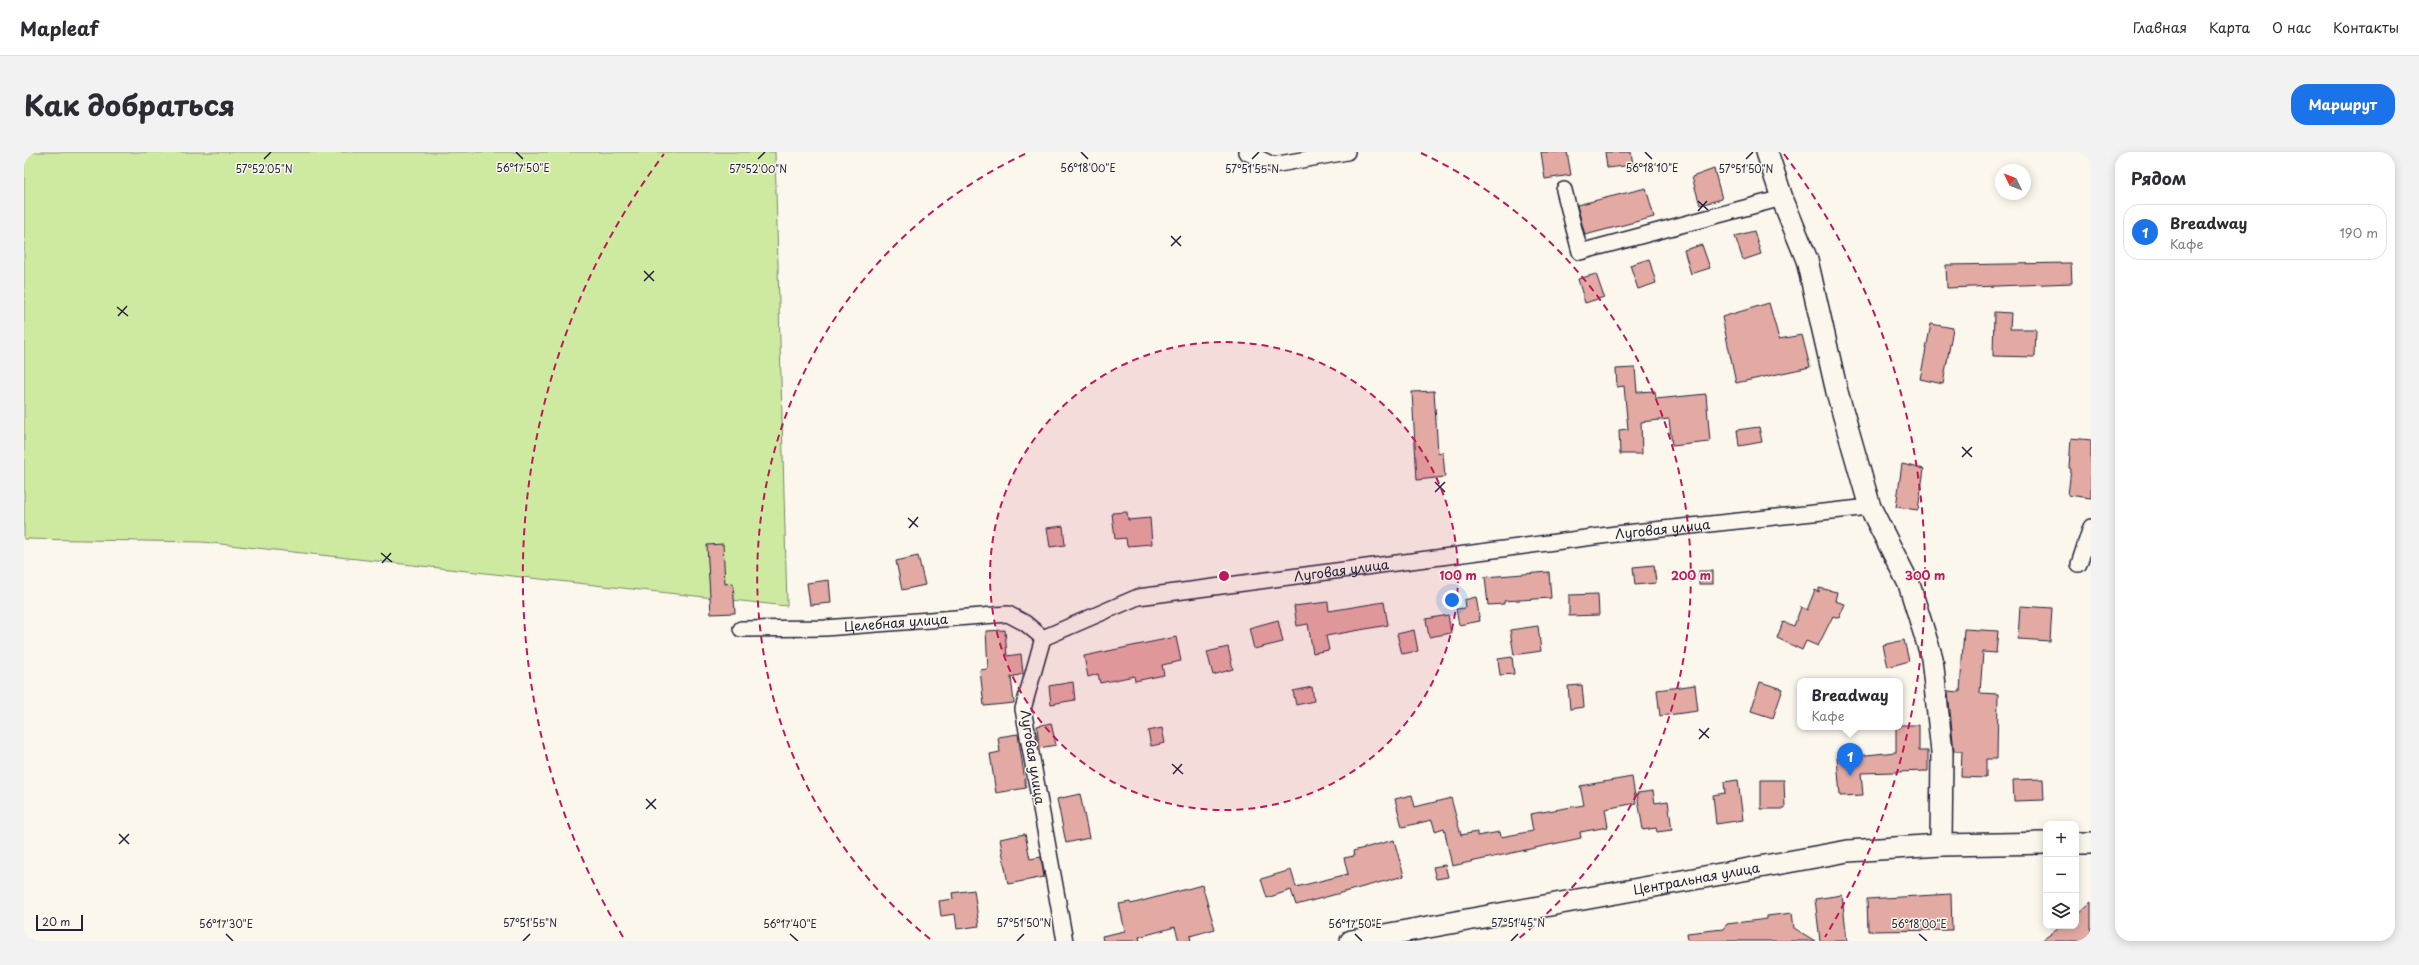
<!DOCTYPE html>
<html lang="ru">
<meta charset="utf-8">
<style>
:root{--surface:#fff;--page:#f2f2f3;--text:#2b2b33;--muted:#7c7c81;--line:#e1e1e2;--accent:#1a73e8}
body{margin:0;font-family:"Playpen Sans",sans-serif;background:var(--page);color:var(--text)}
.controls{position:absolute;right:12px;bottom:12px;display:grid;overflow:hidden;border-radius:8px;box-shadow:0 2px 10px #0003}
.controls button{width:36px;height:36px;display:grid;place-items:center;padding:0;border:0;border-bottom:1px solid var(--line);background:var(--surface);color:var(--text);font:20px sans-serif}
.compass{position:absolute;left:1971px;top:12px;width:36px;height:36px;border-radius:50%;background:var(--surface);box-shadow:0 2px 10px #0003;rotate:313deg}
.scale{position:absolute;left:12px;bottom:10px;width:47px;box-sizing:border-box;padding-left:4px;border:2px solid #22223b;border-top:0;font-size:11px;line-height:14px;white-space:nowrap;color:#22223b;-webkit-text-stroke:3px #fbf7ec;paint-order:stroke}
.you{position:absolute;left:1428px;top:448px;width:14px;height:14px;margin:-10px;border:3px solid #fff;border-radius:50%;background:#1a73e8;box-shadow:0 0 0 6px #1a73e833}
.badge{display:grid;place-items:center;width:26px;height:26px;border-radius:50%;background:var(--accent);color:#fff;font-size:13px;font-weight:700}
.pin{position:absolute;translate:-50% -33px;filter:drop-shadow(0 1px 2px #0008)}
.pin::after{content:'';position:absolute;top:21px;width:14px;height:12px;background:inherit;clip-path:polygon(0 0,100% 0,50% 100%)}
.popup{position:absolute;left:1773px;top:526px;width:106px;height:52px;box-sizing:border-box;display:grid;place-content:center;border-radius:8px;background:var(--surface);filter:drop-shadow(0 1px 3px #0005);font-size:13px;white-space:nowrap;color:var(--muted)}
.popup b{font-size:15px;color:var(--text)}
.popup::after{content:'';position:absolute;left:50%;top:100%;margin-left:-8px;border:8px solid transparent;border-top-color:var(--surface)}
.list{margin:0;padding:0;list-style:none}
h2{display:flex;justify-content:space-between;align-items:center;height:52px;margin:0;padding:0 16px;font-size:17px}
h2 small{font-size:13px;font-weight:400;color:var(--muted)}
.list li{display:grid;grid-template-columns:26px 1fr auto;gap:12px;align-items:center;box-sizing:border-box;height:56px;margin:0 8px 8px;padding:0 8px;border:1px solid var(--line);border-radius:16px}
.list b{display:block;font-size:15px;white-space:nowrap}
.list p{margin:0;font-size:13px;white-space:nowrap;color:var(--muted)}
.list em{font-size:13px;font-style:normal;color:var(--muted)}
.icon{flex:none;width:22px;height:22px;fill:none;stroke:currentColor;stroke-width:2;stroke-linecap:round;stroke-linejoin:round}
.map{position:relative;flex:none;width:2067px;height:789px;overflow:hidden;border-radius:16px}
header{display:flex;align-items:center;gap:24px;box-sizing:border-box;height:56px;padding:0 20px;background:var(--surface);border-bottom:1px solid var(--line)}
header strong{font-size:19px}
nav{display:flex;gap:22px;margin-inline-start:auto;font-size:14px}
.intro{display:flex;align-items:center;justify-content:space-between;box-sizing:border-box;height:96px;padding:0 24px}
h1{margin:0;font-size:28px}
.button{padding:10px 18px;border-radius:16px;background:var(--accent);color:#fff;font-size:14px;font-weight:700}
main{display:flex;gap:24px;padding:0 24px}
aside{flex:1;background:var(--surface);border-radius:16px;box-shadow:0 2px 10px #0003}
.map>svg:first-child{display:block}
.green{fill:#ceeaa0;stroke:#78866e}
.building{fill:#e3a9a3;stroke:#22223b}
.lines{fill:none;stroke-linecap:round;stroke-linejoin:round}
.street-casing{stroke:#22223b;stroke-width:18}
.secondary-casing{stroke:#22223b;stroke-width:24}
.street{stroke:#fbf7ec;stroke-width:15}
.secondary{stroke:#fbf7ec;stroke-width:21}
.ticks{fill:none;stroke:#22223b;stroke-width:1.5}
.ring{fill:none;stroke:#c2185b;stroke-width:2;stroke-dasharray:7 5}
.labels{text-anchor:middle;stroke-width:3;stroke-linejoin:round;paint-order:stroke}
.street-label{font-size:13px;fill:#22223b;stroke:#fbf7ec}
.ticks-label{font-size:10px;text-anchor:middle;fill:#22223b;stroke:#fbf7ec;stroke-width:3;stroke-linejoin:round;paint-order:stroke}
.centre{fill:#c2185b;stroke:#fbf7ec;stroke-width:2}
.ring-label{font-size:12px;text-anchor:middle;font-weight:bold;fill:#c2185b;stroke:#fbf7ec;stroke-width:3;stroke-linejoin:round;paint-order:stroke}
</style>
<header>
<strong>Mapleaf</strong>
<nav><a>Главная</a><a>Карта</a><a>О нас</a><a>Контакты</a></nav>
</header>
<div class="intro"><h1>Как добраться</h1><a class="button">Маршрут</a></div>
<main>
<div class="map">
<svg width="2067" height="789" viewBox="0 0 2067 789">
<rect width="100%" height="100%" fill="#fbf7ec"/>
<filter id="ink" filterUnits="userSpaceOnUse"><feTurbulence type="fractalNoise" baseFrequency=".025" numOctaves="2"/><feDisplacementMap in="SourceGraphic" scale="8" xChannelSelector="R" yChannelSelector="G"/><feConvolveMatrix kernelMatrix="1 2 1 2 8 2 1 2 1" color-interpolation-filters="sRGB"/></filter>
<g filter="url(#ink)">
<!-- green -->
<polygon class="green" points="0,0 751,0 763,454 178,390 0,387"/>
<!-- building -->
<g class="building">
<polygon points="1517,0 1543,0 1547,23 1521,27"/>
<polygon points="1581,0 1607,0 1609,13 1583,16"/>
<polygon points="1690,17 1698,47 1676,53 1668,25"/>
<polygon points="1622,36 1630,65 1561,83 1553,53"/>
<polygon points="1730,79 1737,102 1719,108 1711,84"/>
<polygon points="1678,93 1686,116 1667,122 1660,98"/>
<polygon points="1625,107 1632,131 1614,137 1606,113"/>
<polygon points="2047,111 2048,131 1923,136 1922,113"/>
<polygon points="1572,122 1580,145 1561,151 1554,127"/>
<polygon points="1745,151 1755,187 1778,183 1786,215 1712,231 1698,165"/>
<polygon points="1970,160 1987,161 1986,177 2012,177 2011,205 1969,204"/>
<polygon points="1907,172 1929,176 1919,232 1896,227"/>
<polygon points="1611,216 1613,240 1631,239 1632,247 1682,242 1686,290 1648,294 1645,267 1617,270 1618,302 1596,302 1595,278 1604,277 1600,234 1593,235 1592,217"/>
<polygon points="1410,239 1414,301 1419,300 1421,325 1393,328 1388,240"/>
<polygon points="1735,275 1738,290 1715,294 1713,278"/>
<polygon points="2047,286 2067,288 2067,346 2044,343 2047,317 2045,316"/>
<polygon points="1878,312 1900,317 1894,358 1872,355"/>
<polygon points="1103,360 1104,368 1126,366 1128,392 1103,394 1102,386 1091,387 1088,361"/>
<polygon points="1039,374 1041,393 1026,395 1023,376"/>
<polygon points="699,392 701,432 709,431 711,461 687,462 683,393"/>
<polygon points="894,404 901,433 878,438 872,409"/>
<polygon points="1630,413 1632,431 1611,433 1609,415"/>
<rect x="1675" y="419" width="14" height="13"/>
<polygon points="1525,420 1527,446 1480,449 1480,452 1464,453 1461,425"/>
<polygon points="805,428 807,451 786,453 783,431"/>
<polygon points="1795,436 1813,440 1811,449 1821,452 1815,466 1809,464 1794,494 1782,489 1778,498 1753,486 1759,470 1770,474 1777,455 1783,458 1791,438 1795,440"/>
<polygon points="1574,442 1575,463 1545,464 1545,443"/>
<polygon points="1452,445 1456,469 1435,473 1432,457 1441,456 1440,448"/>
<polygon points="1304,450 1305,459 1360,450 1364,473 1302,484 1305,498 1289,501 1284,472 1273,474 1270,454"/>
<polygon points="1996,454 2028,456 2026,489 1994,487"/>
<polygon points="1424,463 1427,481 1405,485 1402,467"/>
<polygon points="1254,468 1259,490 1230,497 1225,476"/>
<polygon points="1514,474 1517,499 1490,503 1486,478"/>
<polygon points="1940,477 1974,479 1972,501 1959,500 1956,541 1974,542 1973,607 1962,607 1962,626 1937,625 1938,599 1930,599 1924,539 1936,540"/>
<polygon points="981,478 983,504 997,502 999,522 987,525 990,551 960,554 956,518 964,517 962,479"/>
<polygon points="1390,478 1394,499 1378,502 1373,482"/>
<polygon points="1152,485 1157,509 1138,513 1140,523 1111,529 1110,524 1076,531 1074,522 1064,525 1060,504"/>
<polygon points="1880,488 1885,509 1864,515 1859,493"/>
<polygon points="1204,495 1209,517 1189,523 1183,500"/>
<polygon points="1488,505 1490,522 1476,523 1474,507"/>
<polygon points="1049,530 1051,548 1027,552 1025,534"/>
<polygon points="1736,530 1759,537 1749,566 1727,559"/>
<polygon points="1558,533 1560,555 1546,557 1544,534"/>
<polygon points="1671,533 1674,559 1636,564 1633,538"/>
<polygon points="1288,535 1290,549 1272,553 1269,539"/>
<polygon points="1027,571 1032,593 1015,596 1013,574"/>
<polygon points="1876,573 1895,573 1895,599 1904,599 1904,619 1837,621 1839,643 1816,644 1813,606 1872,600 1872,575 1876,575"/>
<polygon points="1138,576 1141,591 1127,594 1124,579"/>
<polygon points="994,582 1002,636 972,641 966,602 976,600 974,585"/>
<polygon points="1608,625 1612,651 1581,657 1584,675 1556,680 1557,686 1428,714 1420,676 1411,679 1408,668 1378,675 1371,647 1388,643 1391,655 1427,646 1437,683 1453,680 1453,684 1476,680 1477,685 1509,679 1506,662 1560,653 1556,634"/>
<polygon points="2019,627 2020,648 1990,649 1989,628"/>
<polygon points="1714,628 1719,668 1692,672 1689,643 1701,641 1700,630"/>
<polygon points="1737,628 1760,628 1761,657 1737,657"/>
<polygon points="1629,639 1631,651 1644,649 1648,678 1633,680 1632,676 1619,678 1613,641"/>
<polygon points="1056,642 1065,686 1042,691 1033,647"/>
<polygon points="1001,682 1006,707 1017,705 1020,725 984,732 976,687"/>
<polygon points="1370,688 1380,724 1272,753 1267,738 1243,746 1237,727 1267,718 1272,735 1324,722 1320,706 1330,704 1329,699"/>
<polygon points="1421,713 1424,725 1412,727 1409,715"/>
<polygon points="1178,733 1191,777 1166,784 1167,789 1155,789 1151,775 1115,785 1116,789 1079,789 1078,784 1101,779 1095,752 1106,750 1107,752"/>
<polygon points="950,738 955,774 933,777 931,762 917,764 915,749 929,747 928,741"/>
<polygon points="1927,742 1928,778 1844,779 1843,747"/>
<polygon points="1818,743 1823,789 1796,789 1791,747"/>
<polygon points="2067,750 2067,786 2062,789 2017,789 2038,774 2052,774 2052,764"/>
<polygon points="1768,761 1770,776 1791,789 1664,789 1663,781 1699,777 1703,772 1743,767 1743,764"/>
</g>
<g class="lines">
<!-- street casing -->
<g class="street-casing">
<g id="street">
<polyline points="1222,0 1249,13 1323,0"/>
<polyline points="1540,38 1556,100 1758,46"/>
<polyline points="2055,412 2067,375"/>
<path id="s1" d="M717 477 801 476 984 462 1001 471 1019 486"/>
<path id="s2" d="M1041 789 999 557 1019 486 1114 445 1592 382 1846 355"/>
</g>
</g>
<!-- secondary casing -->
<g class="secondary-casing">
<g id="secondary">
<polyline points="1743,0 1758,46 1783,108 1813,240 1846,355 1885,432 1908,506 1918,600 1917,693"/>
<polyline points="2052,691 2067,691"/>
<path id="s3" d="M1327 789 1824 699 1917 693 2022 691"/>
</g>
</g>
<!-- street -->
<use href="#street" class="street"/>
<!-- secondary -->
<use href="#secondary" class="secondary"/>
</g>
</g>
<!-- ticks -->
<path class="ticks" d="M492 0 499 7M1057 0 1064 7M1621 0 1628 7M240 7 247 0M734 7 741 0M1228 7 1235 0M1722 7 1729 0M1674 49 1684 58M1674 59 1683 49M1147 84 1157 94M1147 94 1157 84M620 119 630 129M620 129 630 119M93 155 104 164M94 164 103 154M1938 295 1948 305M1938 305 1948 295M1411 330 1421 340M1411 340 1421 330M884 366 894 375M885 376 894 365M357 401 368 410M358 411 367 401M1675 577 1685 586M1675 587 1685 576M1148 612 1159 622M1149 622 1158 612M622 647 632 657M622 657 632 647M95 682 105 692M95 692 105 682M202 782 209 789M766 782 774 789M1331 782 1338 789M1895 782 1903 789M499 789 506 782M993 789 1000 782M1487 789 1494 782"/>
<!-- distance rings -->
<circle cx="1200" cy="424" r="234" fill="#c2185b" fill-opacity=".12"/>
<g class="ring">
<circle cx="1200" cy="424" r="234"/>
<path d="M906 787A467 467 0 0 1 1003 1M1397 1A467 467 0 0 1 1494 787"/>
<path d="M599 785A701 701 0 0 1 640 2M1760 2A701 701 0 0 1 1801 785"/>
</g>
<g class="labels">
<!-- street labels -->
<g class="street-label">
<text dy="5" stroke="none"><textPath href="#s2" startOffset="942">Луговая улица</textPath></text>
<text dy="5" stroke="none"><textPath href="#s2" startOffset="618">Луговая улица</textPath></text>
<text dy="5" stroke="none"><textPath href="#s1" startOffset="155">Целебная улица</textPath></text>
<text transform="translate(1009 605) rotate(81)" y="5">Луговая улица</text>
<text dy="5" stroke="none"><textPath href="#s3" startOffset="351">Центральная улица</textPath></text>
</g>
</g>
<g class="ticks-label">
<text x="499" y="20">56°17'50"E</text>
<text x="1064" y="20">56°18'00"E</text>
<text x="1628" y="20">56°18'10"E</text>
<text x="240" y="21">57°52'05"N</text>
<text x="734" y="21">57°52'00"N</text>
<text x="1228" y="21">57°51'55"N</text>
<text x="1722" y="21">57°51'50"N</text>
<text x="506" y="775">57°51'55"N</text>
<text x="1000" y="775">57°51'50"N</text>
<text x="1494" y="775">57°51'45"N</text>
<text x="202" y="776">56°17'30"E</text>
<text x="766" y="776">56°17'40"E</text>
<text x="1331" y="776">56°17'50"E</text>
<text x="1895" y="776">56°18'00"E</text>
</g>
<circle cx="1200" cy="424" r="6" class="centre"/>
<g class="ring-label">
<text x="1434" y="428">100 m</text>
<text x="1667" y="428">200 m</text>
<text x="1901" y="428">300 m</text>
</g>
</svg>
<div class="controls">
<button>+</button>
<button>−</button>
<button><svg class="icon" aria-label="layers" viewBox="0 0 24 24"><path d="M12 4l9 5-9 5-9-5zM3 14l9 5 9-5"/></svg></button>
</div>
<svg class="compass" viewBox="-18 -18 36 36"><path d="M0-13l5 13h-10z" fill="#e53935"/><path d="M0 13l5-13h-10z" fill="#7c7c81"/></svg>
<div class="scale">20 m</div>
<div class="you"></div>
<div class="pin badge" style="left:1826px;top:624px">1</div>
<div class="popup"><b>Breadway</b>Кафе</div>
</div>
<aside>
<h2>Рядом<small></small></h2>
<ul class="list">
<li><span class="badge">1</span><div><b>Breadway</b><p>Кафе</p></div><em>190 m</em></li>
</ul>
</aside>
</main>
